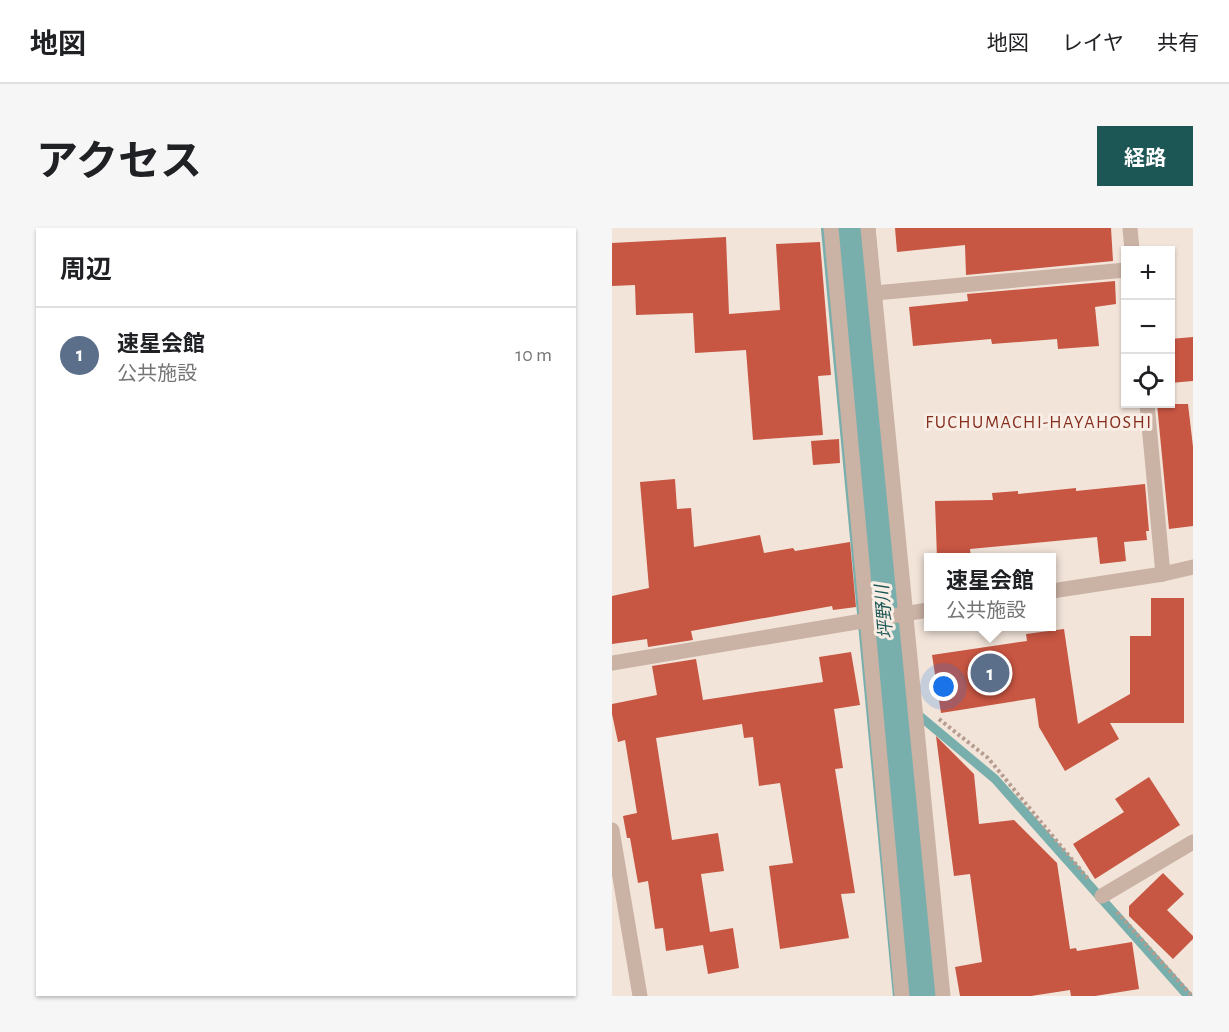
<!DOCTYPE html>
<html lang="ja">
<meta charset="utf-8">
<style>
:root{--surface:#fff;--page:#f6f6f6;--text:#202124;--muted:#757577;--line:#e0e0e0;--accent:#1c5755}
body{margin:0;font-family:"Alegreya Sans","Noto Sans JP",sans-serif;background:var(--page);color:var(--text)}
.controls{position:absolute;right:18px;top:18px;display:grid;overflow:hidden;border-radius:0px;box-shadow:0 2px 4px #0004}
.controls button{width:54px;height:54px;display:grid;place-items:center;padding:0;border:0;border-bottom:2px solid var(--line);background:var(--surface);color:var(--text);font:30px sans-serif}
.you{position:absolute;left:332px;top:459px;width:21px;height:21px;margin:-15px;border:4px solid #fff;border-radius:50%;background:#1a73e8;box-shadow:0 0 0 9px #1a73e833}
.badge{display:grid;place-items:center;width:39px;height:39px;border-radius:50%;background:var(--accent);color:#fff;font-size:20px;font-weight:700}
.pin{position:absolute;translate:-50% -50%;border:3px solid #fff;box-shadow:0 2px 6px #0006}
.popup{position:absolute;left:312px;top:325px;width:132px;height:78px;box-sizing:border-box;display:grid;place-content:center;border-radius:0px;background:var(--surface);filter:drop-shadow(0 2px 4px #0005);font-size:20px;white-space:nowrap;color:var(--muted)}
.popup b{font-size:22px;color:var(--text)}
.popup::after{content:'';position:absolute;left:50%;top:100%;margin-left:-12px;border:12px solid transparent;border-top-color:var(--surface)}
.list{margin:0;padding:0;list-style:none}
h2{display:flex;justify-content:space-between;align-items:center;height:78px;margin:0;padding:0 24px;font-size:26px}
h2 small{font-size:20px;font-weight:400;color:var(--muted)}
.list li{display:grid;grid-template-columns:39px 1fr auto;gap:18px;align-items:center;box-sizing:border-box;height:96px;padding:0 24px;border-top:2px solid var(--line)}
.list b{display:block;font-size:22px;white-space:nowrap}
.list p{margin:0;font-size:20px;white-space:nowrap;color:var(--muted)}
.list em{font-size:20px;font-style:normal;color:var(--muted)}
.icon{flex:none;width:33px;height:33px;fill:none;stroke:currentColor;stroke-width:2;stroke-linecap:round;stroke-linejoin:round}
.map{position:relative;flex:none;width:581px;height:768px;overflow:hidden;border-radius:0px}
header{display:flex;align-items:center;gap:36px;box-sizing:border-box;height:84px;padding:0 30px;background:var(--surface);border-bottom:2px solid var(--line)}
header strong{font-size:28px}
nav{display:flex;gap:33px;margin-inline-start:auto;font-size:21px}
.intro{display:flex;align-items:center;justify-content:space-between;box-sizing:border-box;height:144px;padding:0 36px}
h1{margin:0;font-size:42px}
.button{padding:15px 27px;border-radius:0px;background:var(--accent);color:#fff;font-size:21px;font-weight:700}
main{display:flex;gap:36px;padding:0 36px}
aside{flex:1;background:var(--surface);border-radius:0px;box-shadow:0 2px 4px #0004}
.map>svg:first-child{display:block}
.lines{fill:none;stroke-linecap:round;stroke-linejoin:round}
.stream{stroke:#78afac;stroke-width:9}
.river{stroke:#78afac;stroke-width:54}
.building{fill:#c75642}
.path{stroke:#b59c8f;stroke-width:4;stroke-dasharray:3 3;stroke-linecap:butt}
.minor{stroke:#cab2a5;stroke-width:15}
.labels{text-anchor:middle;stroke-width:6;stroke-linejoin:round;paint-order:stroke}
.neighbourhood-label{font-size:18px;letter-spacing:1.5px;fill:#852e1f;stroke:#f9eee5}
.water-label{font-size:18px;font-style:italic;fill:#1c5755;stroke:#f9eee5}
</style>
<header>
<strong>地図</strong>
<nav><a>地図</a><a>レイヤ</a><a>共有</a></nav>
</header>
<div class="intro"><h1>アクセス</h1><a class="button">経路</a></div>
<main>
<aside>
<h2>周辺<small></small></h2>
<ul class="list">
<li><span class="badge" style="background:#5c6f8a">1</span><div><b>速星会館</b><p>公共施設</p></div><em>10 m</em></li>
</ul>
</aside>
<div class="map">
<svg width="581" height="768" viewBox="0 0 581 768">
<rect width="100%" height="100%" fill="#f2e4d9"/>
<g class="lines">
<!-- stream -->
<polyline class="stream" points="279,464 383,551 576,768"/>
<!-- river -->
<polyline class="river" points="236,0 308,768"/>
</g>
<!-- building -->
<g class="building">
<polygon points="283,0 499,0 501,33 354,47 353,17 285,24"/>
<polygon points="114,9 117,86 168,82 164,16 208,14 219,147 206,148 211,207 141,212 134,122 83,125 81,85 24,87 23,57 0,58 0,15"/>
<polygon points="503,53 504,76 483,79 487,118 446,121 445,111 380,116 379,111 301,118 297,79 356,73 355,66"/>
<polygon points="581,109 581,153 558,155 558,111"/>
<polygon points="545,176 576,176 581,219 581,298 557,301"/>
<polygon points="227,211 228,235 201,237 199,213"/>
<polygon points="63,251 65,281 79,280 82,319 148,307 152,325 181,320 183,323 238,314 244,379 221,382 220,378 79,403 81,412 36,419 35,411 0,416 0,368 37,360 28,254"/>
<polygon points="533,256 537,303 534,303 535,312 512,314 514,333 488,336 485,309 358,321 359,330 325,330 323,273 381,272 380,265 406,263 406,266 464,260 464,263"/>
<polygon points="539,370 572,370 572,495 498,495 507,511 453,543 427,499 423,470 329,485 320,427 415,413 414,406 452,401 466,496 518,466 518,408 539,408"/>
<polygon points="239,424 248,477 222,481 231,540 223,541 243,665 229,666 237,710 168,721 157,638 181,635 168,555 147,558 141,509 132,510 130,496 44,510 60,612 106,605 112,643 89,646 98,704 121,700 127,740 96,746 91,717 54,723 51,700 43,701 36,653 26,655 18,610 15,610 11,588 25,585 13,512 6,514 0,486 0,476 45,467 40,438 84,431 91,472 211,454 207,429"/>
<polygon points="324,508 362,546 367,596 402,592 445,635 458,721 464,720 465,723 520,714 527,761 483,768 459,768 458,762 419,768 348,768 343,739 370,734 358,646 342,648"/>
<polygon points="537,549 568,597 483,651 461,616 512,584 503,571"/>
<polygon points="551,645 572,666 555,682 581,708 581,711 561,731 517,688 517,678"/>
</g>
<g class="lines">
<!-- path -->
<g class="path">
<polyline points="327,491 376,530 477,652"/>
<polyline points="505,684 580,768"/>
</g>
<!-- minor -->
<g class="minor">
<polyline points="219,0 290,768"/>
<polyline points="256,0 331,768"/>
<polyline points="518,0 520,22"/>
<polyline points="263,65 514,42"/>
<polyline points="535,176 551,346"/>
<polyline points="440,363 551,346 581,339"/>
<polyline points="0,435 316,382"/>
<polyline points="0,602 28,768"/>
<polyline points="490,668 581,614"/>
</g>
</g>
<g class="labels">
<!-- neighbourhood labels -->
<g class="neighbourhood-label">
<text x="427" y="200">FUCHUMACHI-HAYAHOSHI</text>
</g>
<!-- water labels -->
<g class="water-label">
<text transform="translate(272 384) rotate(-95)" y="6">坪野川</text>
</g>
</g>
</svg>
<div class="controls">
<button>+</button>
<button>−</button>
<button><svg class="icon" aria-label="locate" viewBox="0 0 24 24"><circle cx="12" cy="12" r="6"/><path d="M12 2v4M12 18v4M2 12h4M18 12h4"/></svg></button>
</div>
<div class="you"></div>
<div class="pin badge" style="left:378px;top:445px;background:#5c6f8a">1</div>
<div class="popup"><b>速星会館</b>公共施設</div>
</div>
</main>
